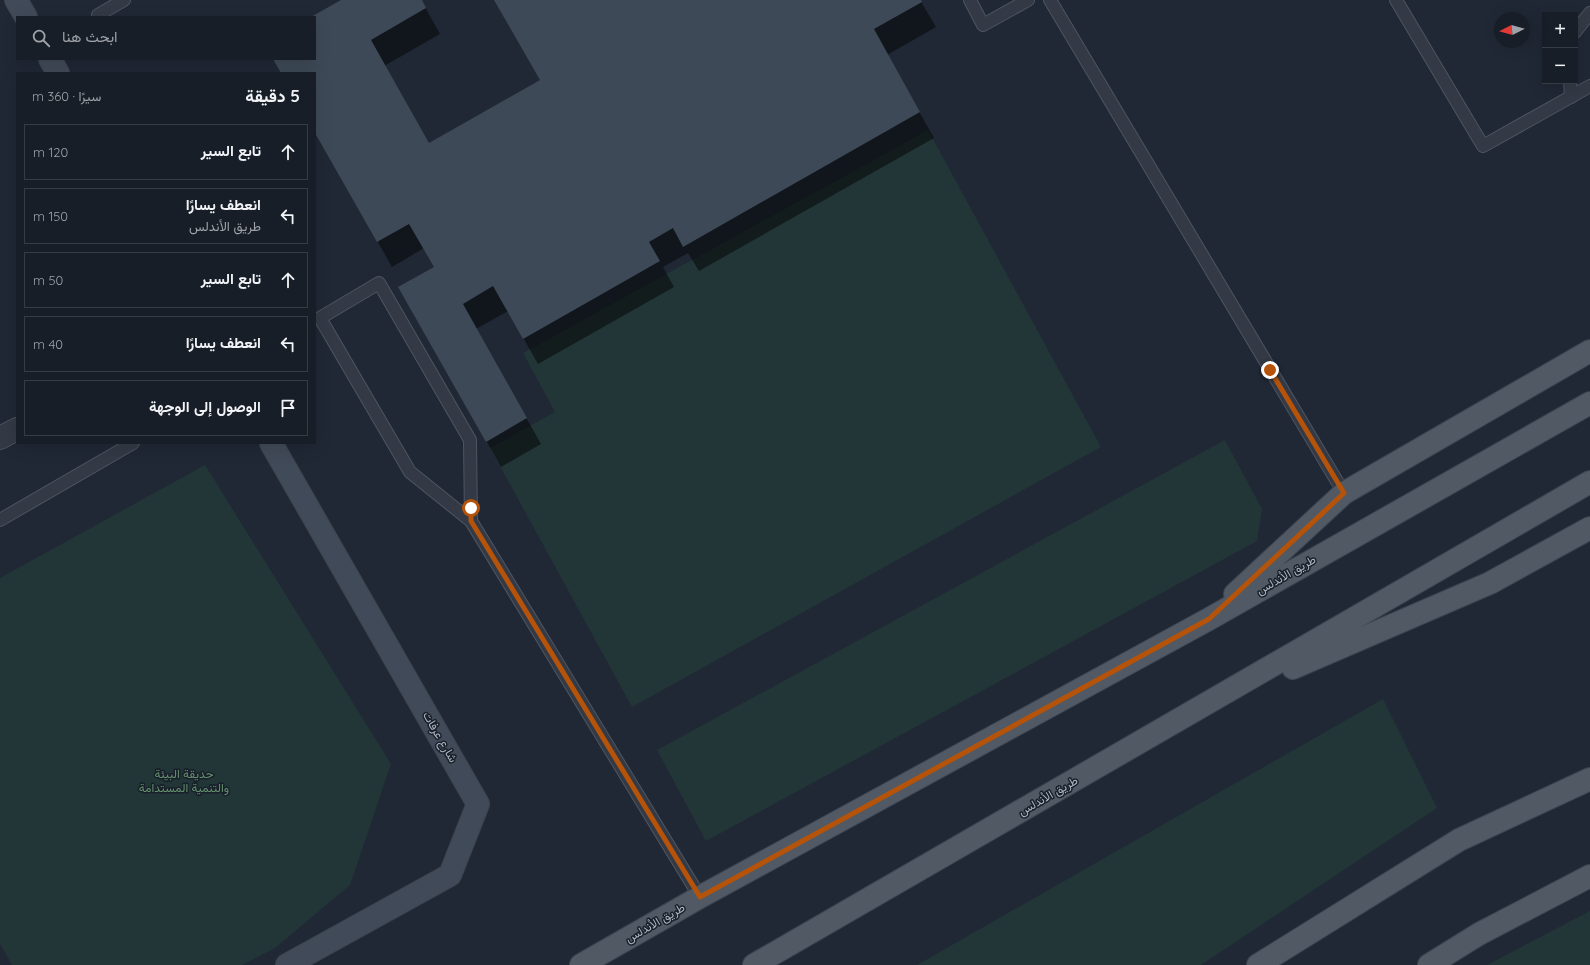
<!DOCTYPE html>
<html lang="ar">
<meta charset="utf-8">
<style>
:root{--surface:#181e28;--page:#212730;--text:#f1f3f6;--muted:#9fa2a8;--line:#363c45}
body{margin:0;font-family:Quicksand,Vazirmatn,sans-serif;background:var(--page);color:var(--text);direction:rtl}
.controls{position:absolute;right:12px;top:12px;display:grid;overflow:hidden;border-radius:0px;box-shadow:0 4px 16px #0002}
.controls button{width:36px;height:36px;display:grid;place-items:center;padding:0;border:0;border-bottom:1px solid var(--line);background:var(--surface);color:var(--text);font:20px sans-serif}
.compass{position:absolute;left:1494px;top:12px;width:36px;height:36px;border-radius:50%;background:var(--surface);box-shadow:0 4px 16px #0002;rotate:264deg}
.stop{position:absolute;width:12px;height:12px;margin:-9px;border:3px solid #b45309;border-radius:50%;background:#fff}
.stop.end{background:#b45309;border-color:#fff;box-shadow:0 1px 4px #0008}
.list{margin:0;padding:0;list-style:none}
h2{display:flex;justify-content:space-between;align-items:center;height:52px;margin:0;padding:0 16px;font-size:17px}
h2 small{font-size:13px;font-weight:400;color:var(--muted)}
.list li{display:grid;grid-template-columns:26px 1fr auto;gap:12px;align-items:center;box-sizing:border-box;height:56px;margin:0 8px 8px;padding:0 8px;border:1px solid var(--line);border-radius:0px}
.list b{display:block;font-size:15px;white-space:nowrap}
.list p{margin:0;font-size:13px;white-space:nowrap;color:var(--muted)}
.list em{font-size:13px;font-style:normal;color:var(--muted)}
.icon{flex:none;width:22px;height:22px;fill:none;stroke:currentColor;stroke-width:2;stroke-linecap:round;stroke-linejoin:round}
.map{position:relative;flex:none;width:1590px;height:965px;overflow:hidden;direction:ltr}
.search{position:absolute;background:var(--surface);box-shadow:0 4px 16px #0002;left:16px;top:16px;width:300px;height:44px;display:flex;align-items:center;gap:10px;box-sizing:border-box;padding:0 14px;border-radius:0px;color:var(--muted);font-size:15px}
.panel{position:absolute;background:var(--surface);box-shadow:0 4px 16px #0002;left:16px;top:72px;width:300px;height:372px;border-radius:0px;direction:rtl}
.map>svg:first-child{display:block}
.green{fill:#223537}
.shadow{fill:#0007}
.building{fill:#3e4957}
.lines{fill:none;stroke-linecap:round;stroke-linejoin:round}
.lane-casing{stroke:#4d5560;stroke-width:14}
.street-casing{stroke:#4d5560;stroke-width:24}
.secondary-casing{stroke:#3c444f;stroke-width:24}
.primary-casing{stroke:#3c444f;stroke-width:24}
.lane{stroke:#333a45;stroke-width:12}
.street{stroke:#333a45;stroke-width:22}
.secondary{stroke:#414a58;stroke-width:22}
.primary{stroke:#515965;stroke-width:22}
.route{stroke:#b45309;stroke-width:5}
.labels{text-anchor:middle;stroke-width:3;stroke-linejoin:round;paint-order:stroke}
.street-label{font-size:12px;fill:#adb5c2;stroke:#18202a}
.park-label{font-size:12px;fill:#669170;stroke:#18202a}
</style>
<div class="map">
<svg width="1590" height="965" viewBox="0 0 1590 965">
<rect width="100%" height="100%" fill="#202835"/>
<!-- green -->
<g class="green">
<polygon points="928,130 1101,447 632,707 490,448 555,412 523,353"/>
<polygon points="1225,440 1262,509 1257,541 706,841 657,750"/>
<polygon points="205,465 391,764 350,885 275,948 242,965 12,965 0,944 0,578"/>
<polygon points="1383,699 1437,808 1201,965 917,965"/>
<polygon points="1590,911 1590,965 1487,965"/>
</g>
<!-- shadow -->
<polygon class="shadow" points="343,0 421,0 440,34 384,66 429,144 541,80 495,0 920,0 936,27 887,55 934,138 699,271 688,253 663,267 674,287 538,364 508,311 476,329 541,444 501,467 400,287 435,267 424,248 392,267 315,131 315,73 282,73 274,59 315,59 315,17 313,17"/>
<!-- building -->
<polygon class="building" points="341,0 422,0 426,8 371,40 429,143 540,80 494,0 921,0 922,2 874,29 920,112 683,247 673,228 649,242 660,261 523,339 493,286 463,304 527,418 486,442 398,287 434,267 409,224 377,242 315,133 315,73 281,73 273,59 315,59 315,17 311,17"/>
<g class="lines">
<!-- lane casing -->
<g class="lane-casing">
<g id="lane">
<polyline points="970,0 983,25 1028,0"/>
<polyline points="1050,0 1344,493"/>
<polyline points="1396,0 1483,146 1590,86"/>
<polyline points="98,15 124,0"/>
<polyline points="1575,32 1590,13"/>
<polyline points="1570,81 1571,97"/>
<polygon points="379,283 470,440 471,521 410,472 320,318"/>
<polyline points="0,520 133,443"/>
<polyline points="471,521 700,897"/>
</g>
</g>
<!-- street casing -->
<g class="street-casing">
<polyline id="street" points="0,438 17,429"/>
</g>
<!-- secondary casing -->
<g class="secondary-casing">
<g id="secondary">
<polyline points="16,0 26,17"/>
<polyline points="50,59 58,73"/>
<polyline points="271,443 478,804 450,875 287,965"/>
</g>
</g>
<!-- primary casing -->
<g class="primary-casing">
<g id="primary">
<polyline points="1235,594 1344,493 1590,351"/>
<polyline points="1293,668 1490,583 1590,528"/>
<polyline points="581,965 700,897 1209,619 1590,403"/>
<polyline points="754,965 1590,482"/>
<polyline points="1258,965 1459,840 1590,779"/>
<polyline points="1429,965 1479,934 1590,876"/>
</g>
</g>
<!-- lane -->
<use href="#lane" class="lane"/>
<!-- street -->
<use href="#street" class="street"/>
<!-- secondary -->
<use href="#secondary" class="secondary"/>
<!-- primary -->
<use href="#primary" class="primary"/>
</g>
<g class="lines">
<!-- route -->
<polyline class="route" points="471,508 471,521 700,897 1209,619 1344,493 1270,370"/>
</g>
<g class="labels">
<!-- street labels -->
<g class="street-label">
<text transform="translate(1286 575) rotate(-30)" y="4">طريق الأندلس</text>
<text transform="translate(440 737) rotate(60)" y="4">شارع عرفات</text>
<text transform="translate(1048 796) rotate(-30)" y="4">طريق الأندلس</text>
<text transform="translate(655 923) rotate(-30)" y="4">طريق الأندلس</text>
</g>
<!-- park labels -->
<g class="park-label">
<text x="184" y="778">حديقة البيئة<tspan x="184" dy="14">والتنمية المستدامة</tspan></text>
</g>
</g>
</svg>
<div class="controls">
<button>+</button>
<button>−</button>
</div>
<svg class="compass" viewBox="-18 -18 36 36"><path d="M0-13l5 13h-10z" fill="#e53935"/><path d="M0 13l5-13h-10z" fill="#9fa2a8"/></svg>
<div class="stop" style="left:471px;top:508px"></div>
<div class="stop end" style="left:1270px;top:370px"></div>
<div class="search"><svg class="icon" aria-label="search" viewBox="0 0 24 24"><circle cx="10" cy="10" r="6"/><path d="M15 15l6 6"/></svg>ابحث هنا</div>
<section class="panel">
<h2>5 دقيقة<small>سيرًا · 360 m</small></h2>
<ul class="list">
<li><svg class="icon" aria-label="ahead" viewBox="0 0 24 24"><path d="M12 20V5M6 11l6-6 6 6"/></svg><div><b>تابع السير</b></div><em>120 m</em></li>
<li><svg class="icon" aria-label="left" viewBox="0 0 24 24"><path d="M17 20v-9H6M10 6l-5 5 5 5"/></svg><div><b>انعطف يسارًا</b><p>طريق الأندلس</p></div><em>150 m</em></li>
<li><svg class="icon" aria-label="ahead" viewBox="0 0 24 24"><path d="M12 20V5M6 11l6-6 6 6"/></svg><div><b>تابع السير</b></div><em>50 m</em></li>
<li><svg class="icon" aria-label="left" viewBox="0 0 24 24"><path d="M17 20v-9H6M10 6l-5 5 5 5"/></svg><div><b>انعطف يسارًا</b></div><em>40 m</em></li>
<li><svg class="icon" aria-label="arrive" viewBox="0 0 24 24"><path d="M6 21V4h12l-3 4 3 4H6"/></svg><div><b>الوصول إلى الوجهة</b></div></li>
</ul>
</section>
</div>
